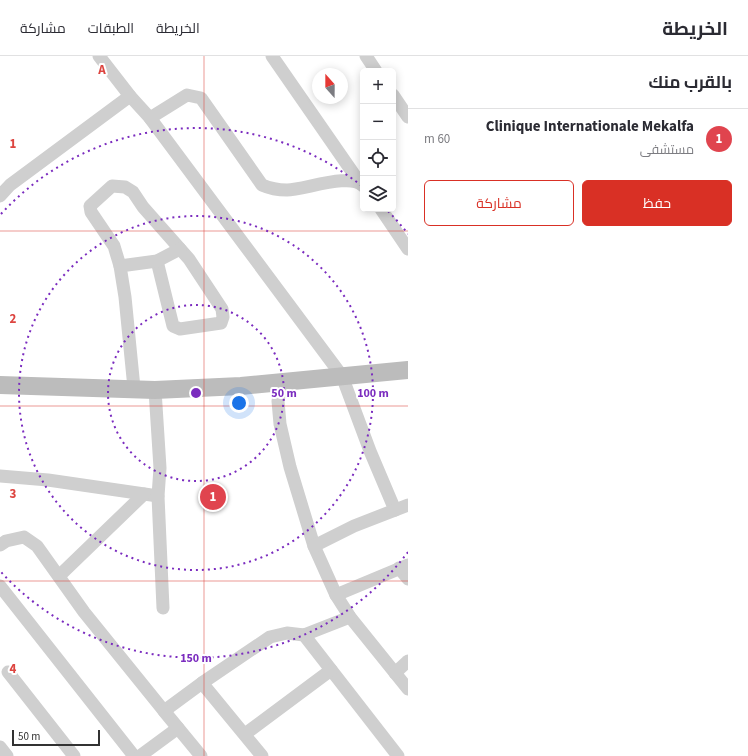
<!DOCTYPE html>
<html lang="ar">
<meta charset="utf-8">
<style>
:root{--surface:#fff;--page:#f7f7f7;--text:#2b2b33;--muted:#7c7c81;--line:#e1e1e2;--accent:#d93025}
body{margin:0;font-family:"Source Sans 3",Cairo,sans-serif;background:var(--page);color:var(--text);direction:rtl}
.controls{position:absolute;right:12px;top:12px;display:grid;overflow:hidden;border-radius:6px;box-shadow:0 2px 10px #0003}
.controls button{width:36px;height:36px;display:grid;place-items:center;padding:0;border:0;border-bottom:1px solid var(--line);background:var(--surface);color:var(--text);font:20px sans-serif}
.compass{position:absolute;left:312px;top:12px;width:36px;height:36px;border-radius:50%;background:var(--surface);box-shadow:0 2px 10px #0003;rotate:339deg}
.scale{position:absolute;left:12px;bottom:10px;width:88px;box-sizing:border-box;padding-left:4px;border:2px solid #323232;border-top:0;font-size:11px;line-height:14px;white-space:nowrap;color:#323232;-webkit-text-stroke:3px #fff;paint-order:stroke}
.you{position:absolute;left:239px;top:347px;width:14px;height:14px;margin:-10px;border:3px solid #fff;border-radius:50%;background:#1a73e8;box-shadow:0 0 0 6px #1a73e833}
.badge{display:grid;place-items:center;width:26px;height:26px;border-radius:50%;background:var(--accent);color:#fff;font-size:13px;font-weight:700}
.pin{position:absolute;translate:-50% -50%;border:2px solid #fff;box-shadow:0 1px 4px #0006}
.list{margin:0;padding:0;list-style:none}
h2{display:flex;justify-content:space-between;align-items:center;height:52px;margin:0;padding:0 16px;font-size:17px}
h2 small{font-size:13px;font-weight:400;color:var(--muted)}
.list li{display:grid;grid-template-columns:26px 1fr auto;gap:12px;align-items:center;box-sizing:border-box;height:60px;padding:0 16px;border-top:1px solid var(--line)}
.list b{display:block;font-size:15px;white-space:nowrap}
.list p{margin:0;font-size:13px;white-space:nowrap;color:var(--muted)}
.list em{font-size:13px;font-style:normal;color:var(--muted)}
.actions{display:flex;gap:8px;padding:12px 16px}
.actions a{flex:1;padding:9px 0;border:1px solid var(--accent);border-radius:6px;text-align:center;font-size:14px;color:var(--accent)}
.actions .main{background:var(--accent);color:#fff}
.icon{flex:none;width:22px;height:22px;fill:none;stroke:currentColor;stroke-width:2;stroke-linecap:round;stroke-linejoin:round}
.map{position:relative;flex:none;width:408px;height:700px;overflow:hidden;direction:ltr}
header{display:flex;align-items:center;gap:24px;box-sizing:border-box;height:56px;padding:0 20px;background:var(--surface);border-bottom:1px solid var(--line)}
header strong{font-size:19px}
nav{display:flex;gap:22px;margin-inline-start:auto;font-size:14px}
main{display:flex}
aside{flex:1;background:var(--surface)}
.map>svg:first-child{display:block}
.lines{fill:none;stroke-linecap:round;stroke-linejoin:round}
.street{stroke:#cfcfcf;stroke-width:13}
.secondary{stroke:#bcbcbc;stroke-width:18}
.grid{fill:none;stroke:#dd4540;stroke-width:1;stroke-opacity:0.55}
.ring{fill:none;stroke:#7b2cbf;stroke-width:2;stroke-dasharray:2 4}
.grid-label{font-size:13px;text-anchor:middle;font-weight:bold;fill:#dd4540;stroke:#fff;stroke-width:4;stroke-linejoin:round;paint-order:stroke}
.centre{fill:#7b2cbf;stroke:#fff;stroke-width:2}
.ring-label{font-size:12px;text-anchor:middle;font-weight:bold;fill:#7b2cbf;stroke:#fff;stroke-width:4;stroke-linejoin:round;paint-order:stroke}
</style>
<header>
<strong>الخريطة</strong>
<nav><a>الخريطة</a><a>الطبقات</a><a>مشاركة</a></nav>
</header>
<main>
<aside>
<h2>بالقرب منك<small></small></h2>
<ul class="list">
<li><span class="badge" style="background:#e0444e">1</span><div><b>Clinique Internationale Mekalfa</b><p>مستشفى</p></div><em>60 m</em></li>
</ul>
<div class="actions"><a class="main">حفظ</a><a>مشاركة</a></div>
</aside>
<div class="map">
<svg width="408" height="700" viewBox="0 0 408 700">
<rect width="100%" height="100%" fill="#fff"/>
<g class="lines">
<!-- street -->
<g class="street">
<polyline points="272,0 360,127"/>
<polyline points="366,0 376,15"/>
<polyline points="393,39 408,61"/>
<polyline points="130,40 150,62 342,320 370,395 395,454"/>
<path d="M150 62 187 39 201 42 262 129C271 133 277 134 287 134 304 134 351 116 363 130"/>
<polyline points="0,140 10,129 130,40 99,0"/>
<polyline points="381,153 408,193"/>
<polyline points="120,210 114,190 91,156 90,150 112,130 125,131 133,136 143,151 189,203 222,253 223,261 221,267 180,273 173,270 157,205"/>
<polyline points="282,326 278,345 280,368 290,411 314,490 336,539 350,561 408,633"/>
<polyline points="134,332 125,241 120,210 157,205 180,193"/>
<polyline points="0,420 48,424 158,440 160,412 155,334"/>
<polyline points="158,440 163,552"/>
<polyline points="0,489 6,485 24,481 37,490 84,556 164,655 202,627 270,581 287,577 304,579 350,561"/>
<polyline points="314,490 354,470 408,449"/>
<polyline points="399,512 408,523"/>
<polyline points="59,520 144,438"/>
<polyline points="0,530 134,700"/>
<polyline points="336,539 408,509"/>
<polyline points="304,579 398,700"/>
<polyline points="8,616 74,700"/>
<polyline points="395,617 408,605"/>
<polyline points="202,627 262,700"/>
<polyline points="164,655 201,700"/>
<polyline points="245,678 331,614"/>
<polyline points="0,691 7,700"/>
<polyline points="140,700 178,672"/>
</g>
<!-- secondary -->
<polyline class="secondary" points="0,329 155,334 241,330 408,314"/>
</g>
<!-- grid -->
<path class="grid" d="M204 0V700M0 175H408M0 350H408M0 525H408"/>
<!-- distance rings -->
<g class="ring">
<circle cx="196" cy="337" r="88"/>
<circle cx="196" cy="337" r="177"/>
<path d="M408 496A265 265 0 0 1 1 516M1 158A265 265 0 0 1 363 131M388 155A265 265 0 0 1 408 178"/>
</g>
<g class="grid-label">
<text x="102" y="18">A</text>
<text x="13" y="92">1</text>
<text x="13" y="267">2</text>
<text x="13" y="442">3</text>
<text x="13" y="617">4</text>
</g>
<circle cx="196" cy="337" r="6" class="centre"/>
<g class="ring-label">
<text x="284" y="341">50 m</text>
<text x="373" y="341">100 m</text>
<text x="196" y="606">150 m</text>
</g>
</svg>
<div class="controls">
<button>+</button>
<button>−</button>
<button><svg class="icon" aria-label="locate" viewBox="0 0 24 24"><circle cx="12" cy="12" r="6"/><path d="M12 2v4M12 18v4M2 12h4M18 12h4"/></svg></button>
<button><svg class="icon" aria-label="layers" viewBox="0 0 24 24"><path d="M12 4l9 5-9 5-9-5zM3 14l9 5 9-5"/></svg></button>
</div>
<svg class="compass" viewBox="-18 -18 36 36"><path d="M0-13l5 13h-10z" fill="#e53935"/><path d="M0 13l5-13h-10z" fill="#7c7c81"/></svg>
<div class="scale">50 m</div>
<div class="you"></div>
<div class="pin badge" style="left:213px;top:441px;background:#e0444e">1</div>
</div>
</main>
